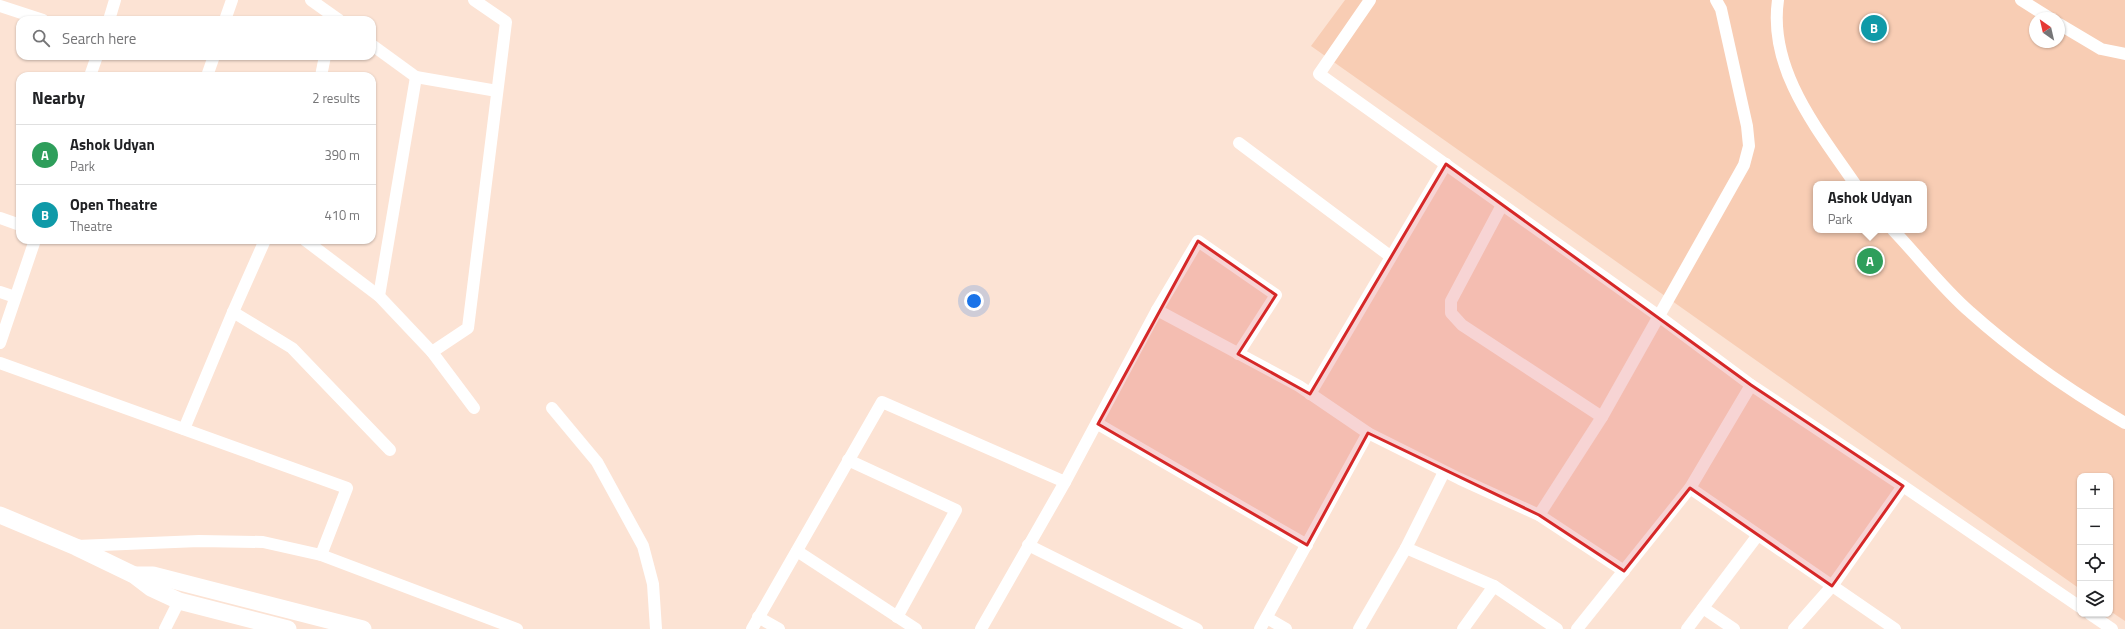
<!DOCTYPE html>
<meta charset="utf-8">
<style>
:root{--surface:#fff;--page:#f6f6f6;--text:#202124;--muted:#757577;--line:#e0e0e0;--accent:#111827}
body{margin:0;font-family:"Titillium Web",sans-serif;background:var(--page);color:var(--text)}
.controls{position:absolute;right:12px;bottom:12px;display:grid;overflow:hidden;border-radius:8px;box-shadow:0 1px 3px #0004}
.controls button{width:36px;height:36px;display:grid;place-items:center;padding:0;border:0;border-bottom:1px solid var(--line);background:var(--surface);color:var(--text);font:20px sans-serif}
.compass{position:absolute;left:2029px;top:12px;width:36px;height:36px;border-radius:50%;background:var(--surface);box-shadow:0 1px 3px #0004;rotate:326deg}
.you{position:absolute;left:974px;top:301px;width:14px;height:14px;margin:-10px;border:3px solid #fff;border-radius:50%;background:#1a73e8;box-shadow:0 0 0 6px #1a73e833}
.badge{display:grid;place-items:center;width:26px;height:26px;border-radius:50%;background:var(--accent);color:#fff;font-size:13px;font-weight:700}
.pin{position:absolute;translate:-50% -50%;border:2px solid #fff;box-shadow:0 1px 4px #0006}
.popup{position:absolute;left:1813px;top:181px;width:114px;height:52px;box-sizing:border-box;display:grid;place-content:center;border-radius:8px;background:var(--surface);filter:drop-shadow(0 1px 3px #0005);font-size:13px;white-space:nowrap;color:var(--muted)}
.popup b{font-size:15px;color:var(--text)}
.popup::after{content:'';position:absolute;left:50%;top:100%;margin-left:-8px;border:8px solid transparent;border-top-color:var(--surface)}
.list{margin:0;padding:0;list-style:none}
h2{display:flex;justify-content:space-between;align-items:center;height:52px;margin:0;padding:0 16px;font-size:17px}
h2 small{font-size:13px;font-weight:400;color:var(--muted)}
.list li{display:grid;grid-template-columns:26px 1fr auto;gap:12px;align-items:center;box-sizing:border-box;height:60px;padding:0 16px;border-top:1px solid var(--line)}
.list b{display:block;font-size:15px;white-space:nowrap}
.list p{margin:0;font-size:13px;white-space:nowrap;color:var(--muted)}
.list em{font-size:13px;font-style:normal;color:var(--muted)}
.icon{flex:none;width:22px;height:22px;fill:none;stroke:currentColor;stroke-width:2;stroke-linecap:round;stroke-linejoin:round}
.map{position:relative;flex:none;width:2125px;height:629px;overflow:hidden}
.search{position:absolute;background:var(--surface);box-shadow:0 1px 3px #0004;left:16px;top:16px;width:360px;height:44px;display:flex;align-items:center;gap:10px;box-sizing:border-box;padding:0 14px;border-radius:12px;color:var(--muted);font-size:15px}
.panel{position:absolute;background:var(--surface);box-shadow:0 1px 3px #0004;left:16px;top:72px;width:360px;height:172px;border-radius:12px}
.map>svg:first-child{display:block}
.green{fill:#f8cdb4;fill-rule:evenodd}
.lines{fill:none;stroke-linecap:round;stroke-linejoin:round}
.minor{stroke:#fff;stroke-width:12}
.secondary{stroke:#fff;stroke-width:17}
.marked{fill:#d62828;fill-opacity:0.2;stroke:#d62828;stroke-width:3;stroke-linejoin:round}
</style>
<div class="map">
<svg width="2125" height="629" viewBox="0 0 2125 629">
<rect width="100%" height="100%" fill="#fce3d4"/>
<!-- green -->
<path class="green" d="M1345 0H2125V621L2110 611V476H2080V589L1311 46ZM2035 18H2059V42H2035ZM1816 184H1924V230H1816Z"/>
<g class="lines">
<!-- minor -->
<g class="minor">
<polyline points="311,0 339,20"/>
<polyline points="1370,0 1319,74 1660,317 1751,385 1690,488 1895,629"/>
<path d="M1778 0C1768 70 1818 130 1855 184"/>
<polyline points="2021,0 2050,18"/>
<polyline points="0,6 43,20"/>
<polyline points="109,20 115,0"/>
<polyline points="225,20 232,0"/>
<polyline points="2059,24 2101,49 2125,54"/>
<polyline points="372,45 416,77 497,91"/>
<polyline points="90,76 97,56"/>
<polyline points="207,76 214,56"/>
<polyline points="321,76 325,56"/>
<polyline points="1239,143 1390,256"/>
<polyline points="1502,205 1451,301 1451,313 1462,325 1602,417"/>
<polyline points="0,218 20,225"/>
<path d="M1893 230C1918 256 1943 289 1970 312 2017 354 2070 391 2125 423"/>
<polyline points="305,240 379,296 432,352 474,408"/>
<polyline points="0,292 15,297"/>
<polyline points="379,296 416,77"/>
<polyline points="1157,310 1198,241 1276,295 1238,354"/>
<polyline points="233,312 292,348 390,450"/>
<polyline points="0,343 35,240"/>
<polyline points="432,352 468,328 506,22 474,0"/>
<polyline points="0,363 347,488 321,555"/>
<polyline points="1751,385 1903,486 1832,586 1794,629"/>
<polyline points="1310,394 1446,164"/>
<polyline points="552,408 597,462 643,546 653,584 656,629"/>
<polyline points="1098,424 1307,545"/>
<polyline points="184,429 233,312 265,240"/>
<polyline points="1368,433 1460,479 1539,515 1624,571"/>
<polyline points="848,460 956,510 897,617"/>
<polyline points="1444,472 1406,548 1494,586"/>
<polyline points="1903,486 2080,607"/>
<polyline points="1539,515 1602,417 1744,165 1749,146 1747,126 1721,9 1716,0"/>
<polyline points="1028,545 1197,629"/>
<polyline points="77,546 199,541 263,542 321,555 517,629"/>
<polyline points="797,551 916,629"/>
<polyline points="1703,608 1734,629"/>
<polyline points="2090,614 2112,629"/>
<polyline points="758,617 779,629"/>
<polyline points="1267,618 1286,629"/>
<polyline points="165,629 179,601"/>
<polyline points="752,629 882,402 1065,482 1157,310 1299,386 1368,433 1260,629"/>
<polyline points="981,629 1065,482"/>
<polyline points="1359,629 1406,548"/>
<polyline points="1463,629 1494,586 1557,629"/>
<polyline points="1577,629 1690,488"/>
<polyline points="1687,629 1758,535"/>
</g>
<!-- secondary -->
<g class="secondary">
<polyline points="0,515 76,547 134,575 151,588 179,601 288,629"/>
<polyline points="134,575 153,575 363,629"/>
</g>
</g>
<!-- marked area -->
<path class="marked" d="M1446 164 1751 385 1903 486 1832 586 1690 488 1624 571 1539 515 1368 433 1307 545 1098 424 1198 241 1276 295 1238 354 1310 394Z"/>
</svg>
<div class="controls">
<button>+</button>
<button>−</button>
<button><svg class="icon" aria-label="locate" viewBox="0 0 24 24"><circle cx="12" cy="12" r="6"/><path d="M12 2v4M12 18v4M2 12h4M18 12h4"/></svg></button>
<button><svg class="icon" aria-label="layers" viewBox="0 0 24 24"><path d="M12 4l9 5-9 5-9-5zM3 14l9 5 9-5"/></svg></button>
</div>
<svg class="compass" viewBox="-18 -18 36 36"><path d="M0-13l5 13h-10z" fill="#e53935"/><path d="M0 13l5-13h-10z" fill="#757577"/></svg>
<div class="you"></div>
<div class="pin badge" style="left:1870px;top:261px;background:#2e9e5b">A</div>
<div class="popup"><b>Ashok Udyan</b>Park</div>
<div class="pin badge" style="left:1874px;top:28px;background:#0f9aa8">B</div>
<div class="search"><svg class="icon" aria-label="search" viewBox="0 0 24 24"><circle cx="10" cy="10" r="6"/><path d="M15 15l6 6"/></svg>Search here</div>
<section class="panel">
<h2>Nearby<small>2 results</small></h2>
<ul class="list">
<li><span class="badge" style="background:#2e9e5b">A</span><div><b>Ashok Udyan</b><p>Park</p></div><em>390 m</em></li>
<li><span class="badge" style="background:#0f9aa8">B</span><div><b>Open Theatre</b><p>Theatre</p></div><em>410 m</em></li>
</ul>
</section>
</div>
